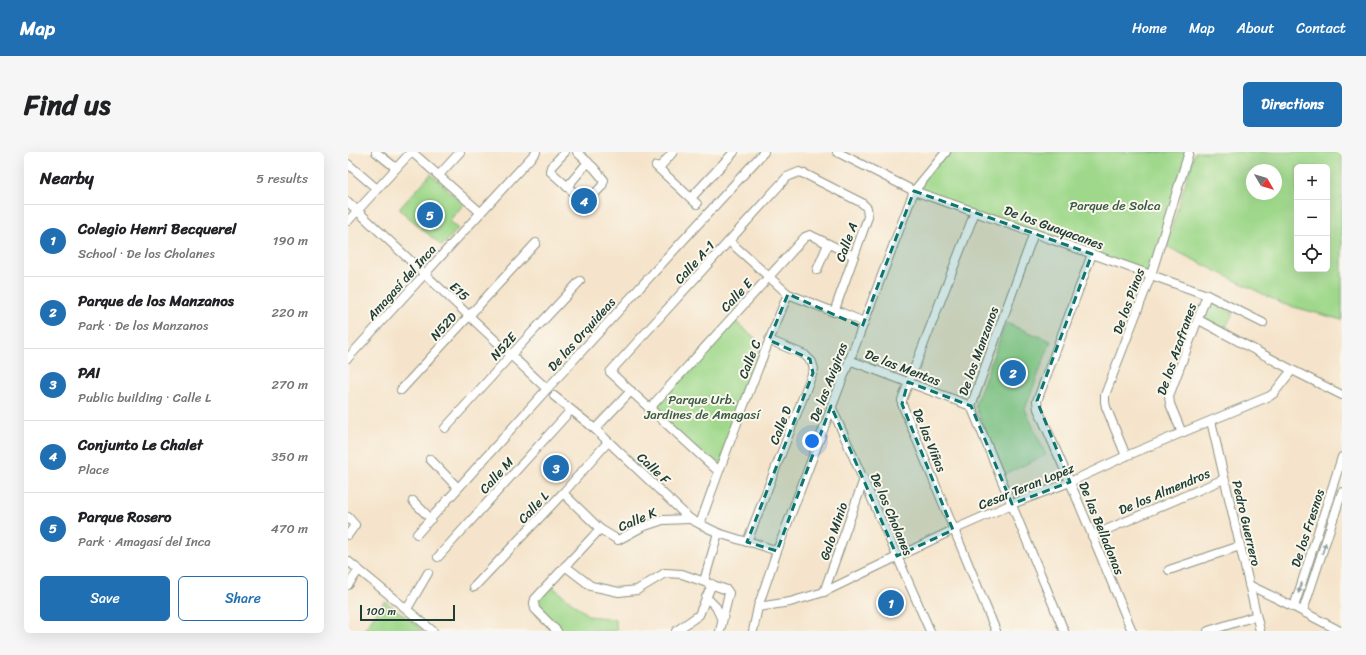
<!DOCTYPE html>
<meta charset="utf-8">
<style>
:root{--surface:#fff;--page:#f6f6f6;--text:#202124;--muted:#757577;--line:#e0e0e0;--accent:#1f6fb2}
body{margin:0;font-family:Sriracha,sans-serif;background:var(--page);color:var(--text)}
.controls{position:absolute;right:12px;top:12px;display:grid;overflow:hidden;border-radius:6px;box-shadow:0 4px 16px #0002}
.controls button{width:36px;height:36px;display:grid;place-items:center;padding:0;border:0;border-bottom:1px solid var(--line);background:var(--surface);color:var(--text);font:20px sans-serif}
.compass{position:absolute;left:898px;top:12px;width:36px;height:36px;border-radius:50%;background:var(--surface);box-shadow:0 4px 16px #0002;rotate:128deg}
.scale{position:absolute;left:12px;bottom:10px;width:95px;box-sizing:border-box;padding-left:4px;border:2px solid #1f3d34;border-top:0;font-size:11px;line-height:14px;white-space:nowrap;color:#1f3d34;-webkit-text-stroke:3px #fbf7ec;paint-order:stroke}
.you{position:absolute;left:464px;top:289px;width:14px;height:14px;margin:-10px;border:3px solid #fff;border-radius:50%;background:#1a73e8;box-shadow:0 0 0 6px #1a73e833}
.badge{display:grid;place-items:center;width:26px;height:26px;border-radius:50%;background:var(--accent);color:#fff;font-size:13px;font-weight:700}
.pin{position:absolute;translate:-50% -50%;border:2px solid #fff;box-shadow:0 1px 4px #0006}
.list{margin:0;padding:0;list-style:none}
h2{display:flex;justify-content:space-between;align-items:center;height:52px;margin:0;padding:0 16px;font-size:17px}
h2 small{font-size:13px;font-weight:400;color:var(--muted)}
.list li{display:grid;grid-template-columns:26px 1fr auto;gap:12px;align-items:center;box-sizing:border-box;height:72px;padding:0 16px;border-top:1px solid var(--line)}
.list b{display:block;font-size:15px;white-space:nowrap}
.list p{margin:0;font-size:13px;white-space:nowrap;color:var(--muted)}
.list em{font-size:13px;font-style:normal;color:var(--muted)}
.actions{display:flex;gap:8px;padding:12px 16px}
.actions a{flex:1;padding:9px 0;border:1px solid var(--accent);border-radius:6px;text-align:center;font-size:14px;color:var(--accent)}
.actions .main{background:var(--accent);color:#fff}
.icon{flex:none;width:22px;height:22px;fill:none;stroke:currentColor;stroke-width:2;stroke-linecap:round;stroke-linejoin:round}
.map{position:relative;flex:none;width:994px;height:479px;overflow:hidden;border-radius:6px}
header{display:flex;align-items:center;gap:24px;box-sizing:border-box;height:56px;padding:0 20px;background:var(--accent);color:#fff}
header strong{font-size:19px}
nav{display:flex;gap:22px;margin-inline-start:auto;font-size:14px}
.intro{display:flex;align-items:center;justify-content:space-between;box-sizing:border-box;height:96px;padding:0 24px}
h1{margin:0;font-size:28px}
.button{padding:10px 18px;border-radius:6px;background:var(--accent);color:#fff;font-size:14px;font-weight:700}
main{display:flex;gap:24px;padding:0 24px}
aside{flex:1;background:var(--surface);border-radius:6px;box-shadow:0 4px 16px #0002}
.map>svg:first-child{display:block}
.green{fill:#9fd88b;stroke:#5f8a60;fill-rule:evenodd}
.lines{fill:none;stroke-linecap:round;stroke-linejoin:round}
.minor-casing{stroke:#8a9080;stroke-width:10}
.minor{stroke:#fff;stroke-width:8}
.oneway{fill:#8f9e9a}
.marked{fill:#0f766e;fill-opacity:0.2;stroke:#0f766e;stroke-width:3;stroke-dasharray:8 5;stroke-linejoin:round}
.labels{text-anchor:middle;stroke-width:4;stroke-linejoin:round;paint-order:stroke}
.park-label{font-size:13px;fill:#395c45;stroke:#fbf7ec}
.street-label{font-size:13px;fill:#1f3d34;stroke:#fbf7ec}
</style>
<header>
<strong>Map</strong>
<nav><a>Home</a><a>Map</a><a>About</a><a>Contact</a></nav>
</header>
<div class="intro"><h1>Find us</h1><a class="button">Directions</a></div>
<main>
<aside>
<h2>Nearby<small>5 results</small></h2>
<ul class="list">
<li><span class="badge">1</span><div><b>Colegio Henri Becquerel</b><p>School · De los Cholanes</p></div><em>190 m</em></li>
<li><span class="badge">2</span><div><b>Parque de los Manzanos</b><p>Park · De los Manzanos</p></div><em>220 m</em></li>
<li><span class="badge">3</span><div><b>PAI</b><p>Public building · Calle L</p></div><em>270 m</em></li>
<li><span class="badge">4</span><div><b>Conjunto Le Chalet</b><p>Place</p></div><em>350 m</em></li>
<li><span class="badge">5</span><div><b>Parque Rosero</b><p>Park · Amagasí del Inca</p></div><em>470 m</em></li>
</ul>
<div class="actions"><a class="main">Save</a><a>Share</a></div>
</aside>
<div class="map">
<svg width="994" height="479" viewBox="0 0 994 479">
<rect width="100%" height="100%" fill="#fbf7ec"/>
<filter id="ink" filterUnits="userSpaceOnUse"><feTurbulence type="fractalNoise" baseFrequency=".025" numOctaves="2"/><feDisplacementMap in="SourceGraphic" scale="8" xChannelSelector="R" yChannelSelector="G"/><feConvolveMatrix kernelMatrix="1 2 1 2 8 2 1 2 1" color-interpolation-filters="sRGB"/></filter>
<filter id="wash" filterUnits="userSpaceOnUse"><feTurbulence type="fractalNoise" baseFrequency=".012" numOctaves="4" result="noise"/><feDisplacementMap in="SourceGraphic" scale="16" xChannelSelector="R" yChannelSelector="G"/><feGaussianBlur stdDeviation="0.9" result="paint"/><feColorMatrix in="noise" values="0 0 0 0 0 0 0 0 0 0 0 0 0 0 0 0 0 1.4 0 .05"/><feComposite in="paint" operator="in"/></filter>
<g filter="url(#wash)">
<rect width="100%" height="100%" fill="#f5e4cb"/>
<!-- green -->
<g class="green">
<polygon points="598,0 841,0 803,123 566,39"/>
<path d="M847 0H994V168L935 152 818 94ZM949 15H979V117H949ZM904 18H928V42H904Z"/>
<polygon points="83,22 116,52 101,69 110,77 94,94 51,57"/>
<polygon points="863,149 885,161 877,177 854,166"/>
<polygon points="383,166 418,195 370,319 302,257"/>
<polygon points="658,171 703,189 677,257 698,303 655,323 627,253"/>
<polygon points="201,432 241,464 267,467 269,479 214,479 203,476 189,464 187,448"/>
<polygon points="37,449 76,479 15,479"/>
</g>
</g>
<g filter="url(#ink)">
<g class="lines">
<!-- minor casing -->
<g class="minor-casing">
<g id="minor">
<polyline points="28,0 48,16"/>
<polyline points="64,0 132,60"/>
<polyline points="217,0 203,15 202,19 234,48 239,50 254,34 256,28 246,16 229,0"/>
<polyline points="489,0 566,39 627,60 859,143 915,171"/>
<polyline points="0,12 29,37"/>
<polyline points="308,14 349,52"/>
<polyline points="311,16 325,0"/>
<polyline points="91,23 112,0"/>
<polyline points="219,35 240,10"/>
<polyline points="343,46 386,0"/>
<polyline points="0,50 199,237"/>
<polyline points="627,60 554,248 554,252 648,479"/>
<polyline points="0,69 63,0"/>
<polyline points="686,81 623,254 716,479"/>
<polyline points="381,89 440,142 486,160 492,160 516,170"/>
<polyline points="744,102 689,249 690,257 722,330 784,479"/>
<polyline points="469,118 480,92"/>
<polyline points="851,168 944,218 994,243"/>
<polyline points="0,206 188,0"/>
<polyline points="501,208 623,254"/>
<polyline points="53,238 188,91"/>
<polyline points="206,244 247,277 342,367 370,381 399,390 406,391 429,399"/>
<polyline points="483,254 582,479"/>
<polyline points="301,257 457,85 462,83 506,104"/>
<polyline points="863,269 912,479"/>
<polyline points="97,276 163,203 232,129"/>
<polyline points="247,277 283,239"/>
<polyline points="834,281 822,252 821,244 859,143"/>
<polyline points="778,304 758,255 757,250 757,243 803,123 841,0"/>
<polyline points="82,307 110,336"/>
<polyline points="370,319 262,220 439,25 451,20 459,23 514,51 519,56 520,65 486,160"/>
<polyline points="215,341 252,377 270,388 294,375 315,368 342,367"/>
<polyline points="65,349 83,367"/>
<polyline points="0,365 7,373 0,383"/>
<path d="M352 372C379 295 409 218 440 142"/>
<polyline points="69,382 199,237 416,0"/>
<polyline points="744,384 876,327"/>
<polyline points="399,390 466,217 464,210 457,203 421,188"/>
<polyline points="90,405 223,258"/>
<polyline points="0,409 85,479"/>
<polyline points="217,414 243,434 271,440 289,438 317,421 334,422 379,438 381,441 372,479"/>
<polyline points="821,418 892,394"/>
<polyline points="356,429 370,381"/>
<polyline points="0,433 11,418"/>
<polyline points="901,433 946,455 992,479"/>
<polyline points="126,435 215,341 260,290"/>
<polyline points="476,440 516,327"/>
<polyline points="358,445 368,455 374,468"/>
<polyline points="410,455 442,450 476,440 605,378 664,352 722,330 778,304 922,244 926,241 944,218"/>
<polyline points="946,455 994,305"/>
<polyline points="59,457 80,421"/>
<polyline points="955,459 994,340"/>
<polyline points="209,479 187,457 186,451 187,447 252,377"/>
<polyline points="328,479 351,463 364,432"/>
<polyline points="405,479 410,455 429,399 566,39 598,0"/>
<polyline points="860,479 908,464"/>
</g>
</g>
<!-- minor -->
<use href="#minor" class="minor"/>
</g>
<!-- one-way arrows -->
<defs><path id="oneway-solid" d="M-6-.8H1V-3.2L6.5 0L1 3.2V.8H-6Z"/></defs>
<g class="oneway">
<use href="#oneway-solid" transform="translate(976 396) rotate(-72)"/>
<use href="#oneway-solid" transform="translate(952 436) rotate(108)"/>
</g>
</g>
<!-- marked area -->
<path class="marked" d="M566 39 744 102 689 249 722 330 664 352 623 254 560 230 554 252 605 378 549 404 483 254 429 399 399 390 465 221 462 207 421 188 440 142 514 175Z"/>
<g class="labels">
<!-- park labels -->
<g class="park-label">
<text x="767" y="58">Parque de Solca</text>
<text x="354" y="252">Parque Urb.<tspan x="354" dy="15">Jardines de Amagasí</tspan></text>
</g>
<!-- street labels -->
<g class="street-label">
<text transform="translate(706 75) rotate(20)" y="5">De los Guayacanes</text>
<text transform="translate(498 90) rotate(-70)" y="5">Calle A</text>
<text transform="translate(346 110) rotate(-48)" y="5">Calle A-1</text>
<text transform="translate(53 130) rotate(-48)" y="5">Amagasí del Inca</text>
<text transform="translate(112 139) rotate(43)" y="5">E15</text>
<text transform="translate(388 143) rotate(-47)" y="5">Calle E</text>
<text transform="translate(780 149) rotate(-70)" y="5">De los Pinos</text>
<text transform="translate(95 174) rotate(-48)" y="5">N52D</text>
<text transform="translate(233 182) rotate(-48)" y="5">De las Orquideas</text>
<text transform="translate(155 194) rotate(-48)" y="5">N52E</text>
<text transform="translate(828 197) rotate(-71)" y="5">De los Azafranes</text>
<text transform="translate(630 199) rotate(-70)" y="5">De los Manzanos</text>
<text transform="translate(401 207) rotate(-69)" y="5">Calle C</text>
<text transform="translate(555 215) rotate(21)" y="5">De las Mentas</text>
<text transform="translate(480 230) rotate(-69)" y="5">De las Avigiras</text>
<text transform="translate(432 273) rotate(-69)" y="5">Calle D</text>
<text transform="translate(582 288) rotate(68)" y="5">De las Viñas</text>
<text transform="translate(306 316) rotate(43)" y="5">Calle F</text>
<text transform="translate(148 323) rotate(-48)" y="5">Calle M</text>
<text transform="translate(678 334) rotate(-22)" y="5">Cesar Teran Lopez</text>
<text transform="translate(816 339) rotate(-23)" y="5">De los Almendros</text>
<text transform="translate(185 355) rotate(-47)" y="5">Calle L</text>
<text transform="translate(544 362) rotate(67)" y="5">De los Cholanes</text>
<text transform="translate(289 367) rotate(-23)" y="5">Calle K</text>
<text transform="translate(899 371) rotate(77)" y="5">Pedro Guerrero</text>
<text transform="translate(754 376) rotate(68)" y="5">De las Belladonas</text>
<text transform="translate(959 376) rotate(-72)" y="5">De los Fresnos</text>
<text transform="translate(485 379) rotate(-71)" y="5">Galo Minio</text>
</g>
</g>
</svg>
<div class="controls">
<button>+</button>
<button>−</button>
<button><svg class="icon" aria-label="locate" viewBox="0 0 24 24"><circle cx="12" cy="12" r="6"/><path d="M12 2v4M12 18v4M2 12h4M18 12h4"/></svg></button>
</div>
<svg class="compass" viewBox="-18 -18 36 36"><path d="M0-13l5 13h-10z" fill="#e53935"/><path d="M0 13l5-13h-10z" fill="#757577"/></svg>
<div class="scale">100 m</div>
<div class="you"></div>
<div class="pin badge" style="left:543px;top:451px">1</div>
<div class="pin badge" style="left:665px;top:221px">2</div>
<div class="pin badge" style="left:208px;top:316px">3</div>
<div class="pin badge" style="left:236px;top:49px">4</div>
<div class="pin badge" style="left:82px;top:63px">5</div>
</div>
</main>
